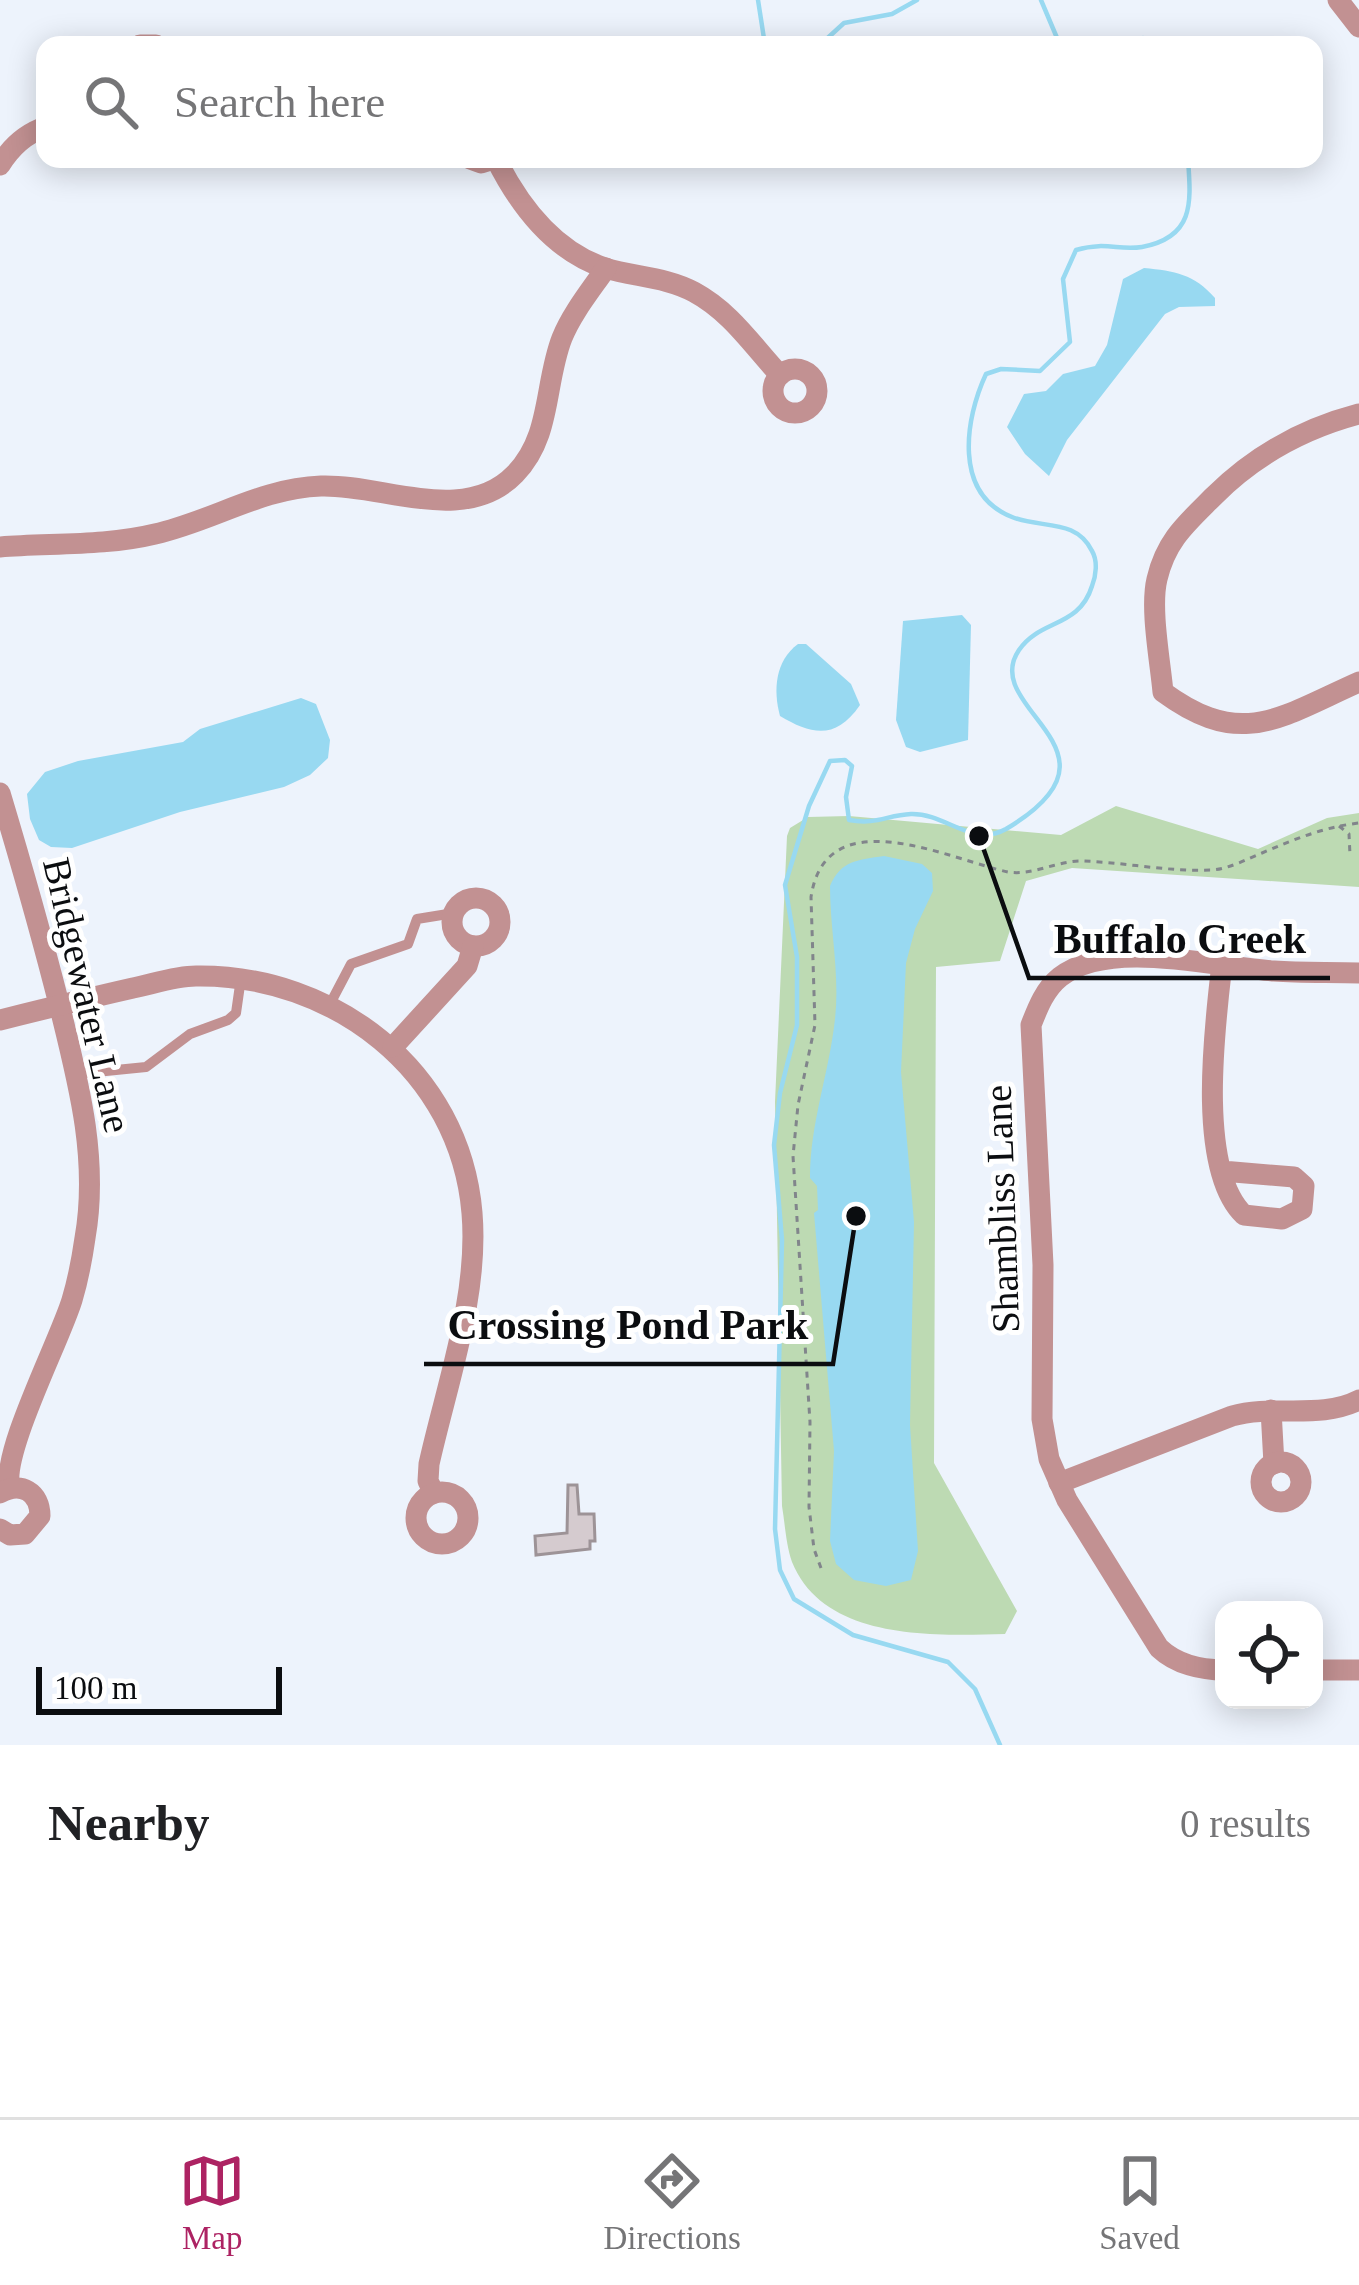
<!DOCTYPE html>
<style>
:root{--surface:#fff;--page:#f2f2f2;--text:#202124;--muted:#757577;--line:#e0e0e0;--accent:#ad2363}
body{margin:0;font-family:"Times New Roman",serif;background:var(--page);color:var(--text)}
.controls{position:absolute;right:36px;bottom:36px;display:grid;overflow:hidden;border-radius:24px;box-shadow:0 6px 30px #0003}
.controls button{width:108px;height:108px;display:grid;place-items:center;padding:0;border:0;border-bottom:3px solid var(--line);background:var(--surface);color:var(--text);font:60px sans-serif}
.scale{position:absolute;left:36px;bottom:30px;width:246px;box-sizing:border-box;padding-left:12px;border:6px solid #0b0d10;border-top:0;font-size:33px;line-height:42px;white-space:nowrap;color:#0b0d10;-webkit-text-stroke:9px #fff;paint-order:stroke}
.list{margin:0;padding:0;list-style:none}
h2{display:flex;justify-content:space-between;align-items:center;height:156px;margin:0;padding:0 48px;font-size:51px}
h2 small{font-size:39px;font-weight:400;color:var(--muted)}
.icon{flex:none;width:66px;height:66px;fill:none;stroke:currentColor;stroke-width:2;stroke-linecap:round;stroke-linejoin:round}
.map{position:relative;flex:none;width:1359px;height:1745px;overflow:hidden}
.search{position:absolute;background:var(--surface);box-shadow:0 6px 30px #0003;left:36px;right:36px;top:36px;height:132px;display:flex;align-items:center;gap:30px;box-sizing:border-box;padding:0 42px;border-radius:24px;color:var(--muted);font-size:45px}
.sheet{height:372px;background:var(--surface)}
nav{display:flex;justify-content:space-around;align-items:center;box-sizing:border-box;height:168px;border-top:3px solid var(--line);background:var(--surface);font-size:33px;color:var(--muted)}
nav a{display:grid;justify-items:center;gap:6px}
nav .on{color:var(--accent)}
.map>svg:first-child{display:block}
.green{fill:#bddab3}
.water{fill:#98d9f1}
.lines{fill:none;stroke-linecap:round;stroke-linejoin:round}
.stream{stroke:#98d9f1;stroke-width:4.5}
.building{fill:#d5cbcf;stroke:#9d9397;stroke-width:3}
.path{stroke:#81858b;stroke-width:3;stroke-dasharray:6 6;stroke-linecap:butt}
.lane{stroke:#c29192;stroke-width:10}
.street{stroke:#c29192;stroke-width:21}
.labels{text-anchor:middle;stroke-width:10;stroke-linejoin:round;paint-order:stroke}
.street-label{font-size:39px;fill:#0b0d10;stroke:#fff}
.leader{fill:none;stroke:#0b0d10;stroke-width:4.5}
.callout-dot{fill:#0b0d10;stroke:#fff;stroke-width:4.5}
.callout-label{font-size:42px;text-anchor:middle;font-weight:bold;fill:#0b0d10;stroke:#fff;stroke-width:10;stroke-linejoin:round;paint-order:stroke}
</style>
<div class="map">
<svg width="1359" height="1745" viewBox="0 0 1359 1745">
<rect width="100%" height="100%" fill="#edf3fc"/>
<!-- green -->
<path class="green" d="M1116 806 1258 849 1327 818 1359 813V887L1072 868 1026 881 1000 961 936 967 934 1463 1017 1611 1005 1634C935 1636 824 1641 792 1562 786 1545 785 1524 782 1506L775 1102 787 836 790 828 808 817 849 816 1061 835Z"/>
<!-- water -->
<g class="water">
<path d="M1144 268C1175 271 1194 274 1215 298V306L1179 307 1165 314 1067 440 1049 476 1025 454 1007 427 1024 394 1046 391 1063 374 1095 366 1107 345 1123 279Z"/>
<polygon points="962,615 971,625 968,740 920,752 906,747 896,720 903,621"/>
<path d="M798 644H806L851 684 860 705C836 740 812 735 780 716 773 690 775 661 798 644Z"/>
<polygon points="301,698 316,704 330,740 328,758 310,775 284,787 180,812 72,848 51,847 39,840 30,819 27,794 45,772 78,761 183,742 200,729"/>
<path d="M884 856 922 864 932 873 933 891 915 929 906 963 901 1072 914 1222 910 1425 918 1551 911 1580 886 1586 854 1580 836 1564 830 1541 834 1451 814 1213 818 1210 817 1186 810 1178C810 1123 829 1074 835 1019 840 975 830 930 830 886 841 860 858 860 884 856Z"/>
</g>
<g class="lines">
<!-- stream -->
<g class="stream">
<polyline points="758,0 765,45"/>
<polyline points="1041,0 1060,45"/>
<polyline points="820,45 844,23 892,14 917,0"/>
<polyline points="1134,45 1143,38 1152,45"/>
<path d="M1000 1745 975 1689 948 1662 853 1635 794 1599 780 1570 775 1529 782 1240 774 1145 780 1093 797 1025V957L785 885 809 806 830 761 845 760 852 766 846 797 849 820C877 825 887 815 911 814 946 813 972 848 1006 829 1139 750 978 710 1019 650 1040 619 1079 628 1092 586 1096 576 1098 561 1092 551 1076 518 1041 529 1012 517 953 494 965 419 986 374L1001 369 1040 371 1070 342 1063 279 1076 250C1107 241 1118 251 1142 247 1195 237 1191 202 1188 159"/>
</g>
</g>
<!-- building -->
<polygon class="building" points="568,1485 577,1485 579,1514 594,1514 595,1541 590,1541 590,1549 536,1555 535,1536 567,1533"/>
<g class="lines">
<!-- path -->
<g class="path">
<polyline points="1339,826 1349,834 1350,855"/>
<path d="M821 1568 814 1549 809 1507 810 1422 793 1156 798 1105 815 1025 811 897C826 797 951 860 1008 872 1032 876 1056 861 1081 861 1124 862 1167 872 1210 870 1227 870 1247 859 1262 853 1295 839 1324 827 1359 823"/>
</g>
<!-- lane -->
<g class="lane">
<polyline points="330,1004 351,964 408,944 417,919 454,913"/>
<polyline points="76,1074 146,1067 190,1034 228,1020 236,1013 241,978"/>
</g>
<!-- street -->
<g class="street">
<polyline points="1338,0 1359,27"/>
<polyline points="140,45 156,45"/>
<polyline points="470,159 481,163 494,159"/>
<path d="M496 159C519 205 554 251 605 268 635 277 666 277 694 292 731 312 752 345 780 375"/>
<path d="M0 165C11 147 25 134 45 127"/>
<circle cx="795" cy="391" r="22"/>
<path d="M1359 414C1302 429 1255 455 1214 496 1187 523 1166 540 1157 579 1150 608 1160 660 1163 692 1242 750 1280 717 1359 682"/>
<path d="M0 547C50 543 106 546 155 534 213 521 261 488 321 486 383 484 465 526 515 474 552 436 544 384 562 338 572 313 591 290 606 268"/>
<path d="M0 793C21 863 41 933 59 1004 78 1081 99 1158 85 1238 82 1259 78 1280 72 1300 60 1340 0 1455 10 1488"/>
<circle cx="476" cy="922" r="24"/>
<path d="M0 1020C44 1009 89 998 133 988 153 984 175 976 196 976 333 974 460 1070 472 1213 479 1296 447 1383 429 1464L428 1481 434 1493"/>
<polyline points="393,1047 467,966 473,946"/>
<path d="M1222 1171 1294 1177 1304 1186 1302 1209 1282 1219 1244 1215C1196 1169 1215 1025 1222 964"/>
<polyline points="1271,1410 1274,1464"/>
<circle cx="1281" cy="1482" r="20"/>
<path d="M1059 1483 1232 1416C1274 1404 1320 1420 1359 1400"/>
<circle cx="442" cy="1518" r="26"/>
<path d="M0 1529 10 1535 25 1534 40 1516C40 1492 21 1481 0 1493"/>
<path d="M1224 1670C1201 1670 1176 1664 1159 1648L1067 1500 1049 1459 1042 1419 1043 1265 1031 1025C1038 1007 1045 989 1060 977 1109 938 1216 967 1274 971 1302 973 1331 972 1359 973"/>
<polyline points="1314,1670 1359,1670"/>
</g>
</g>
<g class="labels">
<!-- street labels -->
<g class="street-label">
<text transform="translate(88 995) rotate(77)" y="14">Bridgewater Lane</text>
<text transform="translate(1001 1209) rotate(-92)" y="14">Shambliss Lane</text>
</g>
</g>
<!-- callouts -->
<path class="leader" d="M979 836L1029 978H1330M856 1216L833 1364H424"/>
<g class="callout-dot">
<circle cx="979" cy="836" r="12"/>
<circle cx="856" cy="1216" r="12"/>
</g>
<g class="callout-label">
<text x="1180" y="953">Buffalo Creek</text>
<text x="628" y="1339">Crossing Pond Park</text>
</g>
</svg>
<div class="controls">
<button><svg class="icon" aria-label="locate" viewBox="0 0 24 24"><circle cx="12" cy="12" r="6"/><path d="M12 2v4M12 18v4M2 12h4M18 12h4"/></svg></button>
</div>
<div class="scale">100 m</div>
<div class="search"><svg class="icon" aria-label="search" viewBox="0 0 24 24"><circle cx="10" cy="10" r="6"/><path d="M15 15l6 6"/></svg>Search here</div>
</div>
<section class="sheet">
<h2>Nearby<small>0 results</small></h2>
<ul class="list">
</ul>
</section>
<nav>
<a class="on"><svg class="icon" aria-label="map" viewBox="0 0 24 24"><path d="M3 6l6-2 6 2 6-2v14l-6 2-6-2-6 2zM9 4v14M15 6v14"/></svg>Map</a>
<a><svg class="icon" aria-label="directions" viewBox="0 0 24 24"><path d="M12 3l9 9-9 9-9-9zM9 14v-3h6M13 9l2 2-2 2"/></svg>Directions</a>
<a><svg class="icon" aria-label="saved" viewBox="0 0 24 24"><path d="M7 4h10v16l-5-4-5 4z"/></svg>Saved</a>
</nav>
